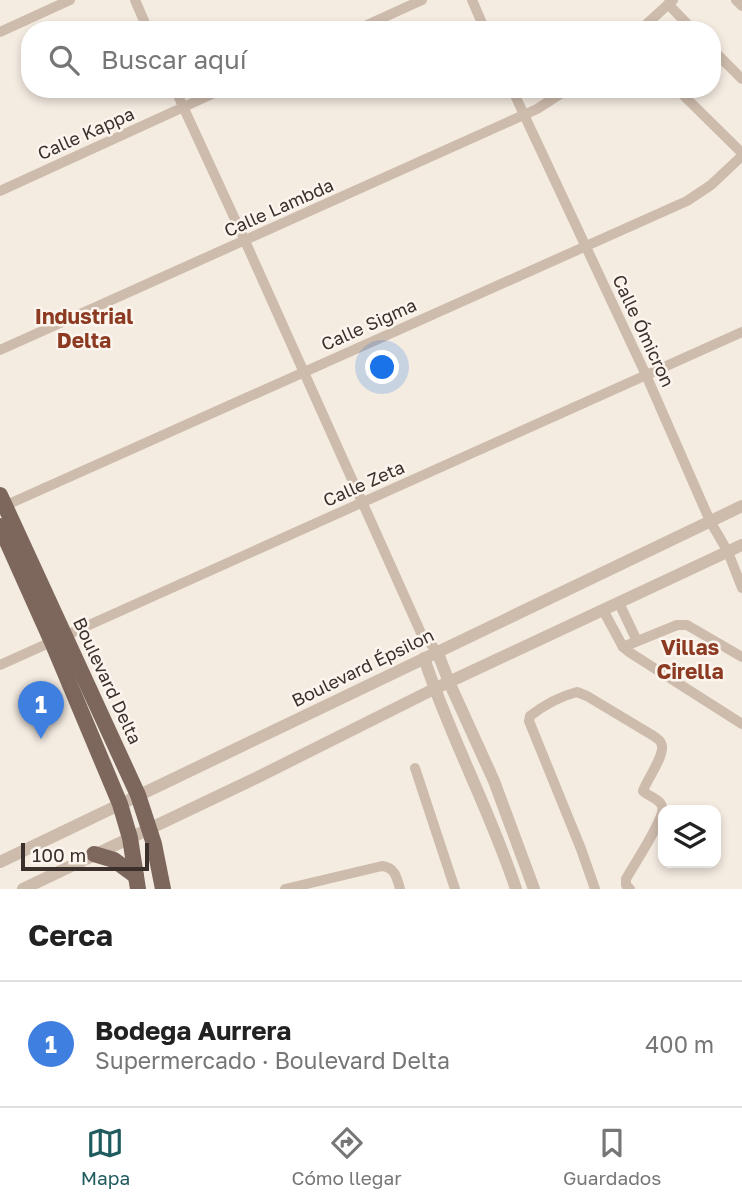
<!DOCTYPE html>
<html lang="es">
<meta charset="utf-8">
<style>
:root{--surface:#fff;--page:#f2f2f2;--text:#222;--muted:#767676;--line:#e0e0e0;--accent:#1f5a5e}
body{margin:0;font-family:"Golos Text",sans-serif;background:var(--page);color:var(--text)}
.controls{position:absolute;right:21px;bottom:21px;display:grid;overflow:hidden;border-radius:14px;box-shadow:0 4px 10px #0003}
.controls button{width:63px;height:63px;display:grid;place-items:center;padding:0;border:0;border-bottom:2px solid var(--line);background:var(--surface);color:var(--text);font:35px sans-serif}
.scale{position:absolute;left:21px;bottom:18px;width:128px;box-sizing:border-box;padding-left:7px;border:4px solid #3b302b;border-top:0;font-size:19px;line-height:24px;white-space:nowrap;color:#3b302b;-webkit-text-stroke:5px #fbf5ee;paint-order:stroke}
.you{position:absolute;left:383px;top:368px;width:24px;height:24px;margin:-18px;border:5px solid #fff;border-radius:50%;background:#1a73e8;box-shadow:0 0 0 10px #1a73e833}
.badge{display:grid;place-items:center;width:46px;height:46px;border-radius:50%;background:var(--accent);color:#fff;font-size:23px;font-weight:700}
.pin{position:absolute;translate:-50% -58px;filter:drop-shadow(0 2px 4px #0008)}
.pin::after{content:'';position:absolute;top:37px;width:24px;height:21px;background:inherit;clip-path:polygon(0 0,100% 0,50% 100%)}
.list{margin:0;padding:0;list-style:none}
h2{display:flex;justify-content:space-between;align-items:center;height:91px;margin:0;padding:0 28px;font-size:30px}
h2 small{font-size:23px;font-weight:400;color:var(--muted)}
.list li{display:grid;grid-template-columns:46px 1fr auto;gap:21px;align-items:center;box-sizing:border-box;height:126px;padding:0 28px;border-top:2px solid var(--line)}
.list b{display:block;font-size:26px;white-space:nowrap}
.list p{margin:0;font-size:23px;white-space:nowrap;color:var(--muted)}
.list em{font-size:23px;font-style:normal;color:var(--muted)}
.icon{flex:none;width:38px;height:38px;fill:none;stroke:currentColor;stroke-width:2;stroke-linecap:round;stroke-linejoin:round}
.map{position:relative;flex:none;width:742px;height:889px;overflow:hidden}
.search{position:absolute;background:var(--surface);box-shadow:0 4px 10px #0003;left:21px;right:21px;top:21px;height:77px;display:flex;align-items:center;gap:18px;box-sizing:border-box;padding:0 24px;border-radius:28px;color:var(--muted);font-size:26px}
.sheet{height:217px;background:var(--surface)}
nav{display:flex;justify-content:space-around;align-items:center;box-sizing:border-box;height:98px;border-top:2px solid var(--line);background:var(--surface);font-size:19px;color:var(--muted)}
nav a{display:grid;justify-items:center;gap:4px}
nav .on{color:var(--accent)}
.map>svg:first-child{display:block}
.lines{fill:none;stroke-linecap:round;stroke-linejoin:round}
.minor{stroke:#cdbbac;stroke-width:10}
.tertiary{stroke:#cdbbac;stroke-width:12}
.primary{stroke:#7d675c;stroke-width:16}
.labels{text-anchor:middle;stroke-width:5;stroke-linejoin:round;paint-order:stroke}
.street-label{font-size:18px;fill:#3b302b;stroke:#fbf5ee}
.quarter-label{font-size:21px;font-weight:bold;fill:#8c3b22;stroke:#fbf5ee}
</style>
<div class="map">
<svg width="742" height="889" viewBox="0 0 742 889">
<rect width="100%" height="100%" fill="#f4ebe1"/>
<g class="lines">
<!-- minor -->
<g class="minor">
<polyline points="135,0 148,30"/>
<polyline points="472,0 485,30"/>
<polyline points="736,0 742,6"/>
<polyline points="668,4 693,30"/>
<polyline points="356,30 422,0"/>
<polyline points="640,30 673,0"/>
<polyline points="0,32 70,0"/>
<polyline points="712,49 742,79"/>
<polyline points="175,89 245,241 421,633 437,651"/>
<polyline points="512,89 646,375 710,521 728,552 742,588"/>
<polyline points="677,89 742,153"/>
<polyline points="0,191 223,89"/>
<polyline points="0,350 537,109 568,89"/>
<polyline points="2,507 687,201 711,185 742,156"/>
<polyline points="619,603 637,641"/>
<polyline points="603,610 623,647 629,652 742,724"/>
<polyline points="623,647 677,625 687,625 742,657"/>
<polyline points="0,665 742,332"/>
<polyline points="415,768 455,889"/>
<path d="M285 889 382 866C395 867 397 878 400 889"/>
<path d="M595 889 581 849 529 721 530 716C543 706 561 696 577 692L587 696 652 735C655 737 660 740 661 743 667 753 647 779 643 791 648 796 657 798 661 804 669 814 632 867 626 879V885L630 889"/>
</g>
<!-- tertiary -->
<g class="tertiary">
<polyline points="437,651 449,682 494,781 534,889"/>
<path d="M424 658C450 737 490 810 516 889"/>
<polyline points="0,862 742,506"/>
<polyline points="23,889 256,778 434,689 742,545"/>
</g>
<!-- primary -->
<g class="primary">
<polyline points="0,495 138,795 154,844 163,889"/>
<polyline points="0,526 52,642 120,804 130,838 138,889"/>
<polyline points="94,854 114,860 136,876"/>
</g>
</g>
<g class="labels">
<!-- street labels -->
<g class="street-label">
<text transform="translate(86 134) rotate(-24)" y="6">Calle Kappa</text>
<text transform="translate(279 208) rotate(-24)" y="6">Calle Lambda</text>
<text transform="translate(369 325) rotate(-24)" y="6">Calle Sigma</text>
<text transform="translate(643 331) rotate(65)" y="6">Calle Ómicron</text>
<text transform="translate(364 484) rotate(-24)" y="6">Calle Zeta</text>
<text transform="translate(363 668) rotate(-26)" y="6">Boulevard Épsilon</text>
<text transform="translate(107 681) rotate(65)" y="6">Boulevard Delta</text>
</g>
<!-- quarter labels -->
<g class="quarter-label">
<text x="84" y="324">Industrial<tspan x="84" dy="24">Delta</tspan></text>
<text x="690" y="655">Villas<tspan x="690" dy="24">Cirella</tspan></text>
</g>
</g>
</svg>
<div class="controls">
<button><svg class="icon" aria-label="layers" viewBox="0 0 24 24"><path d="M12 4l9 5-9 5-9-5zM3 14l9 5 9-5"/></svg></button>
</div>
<div class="scale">100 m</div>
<div class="you"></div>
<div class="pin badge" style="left:41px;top:739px;background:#3f7fe0">1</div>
<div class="search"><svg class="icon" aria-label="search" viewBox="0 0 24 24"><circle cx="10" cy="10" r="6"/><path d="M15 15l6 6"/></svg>Buscar aquí</div>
</div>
<section class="sheet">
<h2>Cerca<small></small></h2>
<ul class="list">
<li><span class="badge" style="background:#3f7fe0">1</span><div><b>Bodega Aurrera</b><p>Supermercado · Boulevard Delta</p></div><em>400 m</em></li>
</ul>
</section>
<nav>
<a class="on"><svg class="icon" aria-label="map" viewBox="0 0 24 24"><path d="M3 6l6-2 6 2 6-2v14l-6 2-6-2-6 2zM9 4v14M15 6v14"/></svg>Mapa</a>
<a><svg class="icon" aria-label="directions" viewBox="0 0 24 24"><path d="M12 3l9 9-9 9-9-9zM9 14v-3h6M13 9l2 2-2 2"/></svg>Cómo llegar</a>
<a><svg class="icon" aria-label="saved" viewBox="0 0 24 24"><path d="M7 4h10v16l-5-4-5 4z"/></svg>Guardados</a>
</nav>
